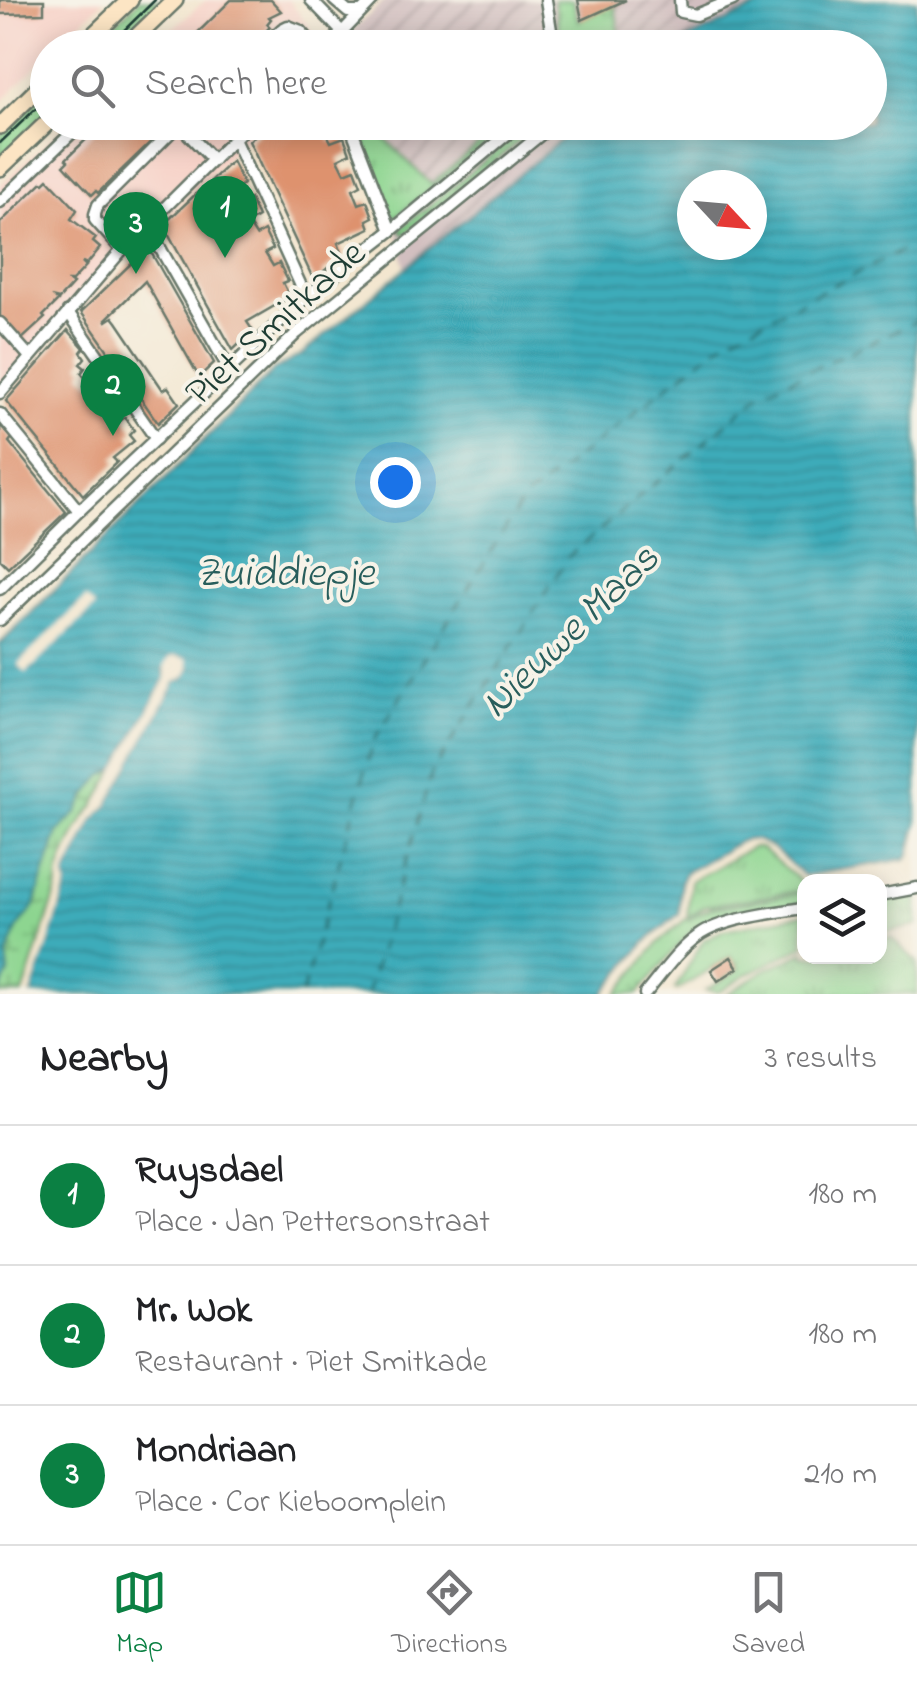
<!DOCTYPE html>
<meta charset="utf-8">
<style>
:root{--surface:#fff;--page:#f6f6f6;--text:#202124;--muted:#757577;--line:#e0e0e0;--accent:#0b8043}
body{margin:0;font-family:"Indie Flower",sans-serif;background:var(--page);color:var(--text)}
.controls{position:absolute;right:30px;bottom:30px;display:grid;overflow:hidden;border-radius:20px;box-shadow:0 5px 25px #0003}
.controls button{width:90px;height:90px;display:grid;place-items:center;padding:0;border:0;border-bottom:2px solid var(--line);background:var(--surface);color:var(--text);font:50px sans-serif}
.compass{position:absolute;left:677px;top:170px;width:90px;height:90px;border-radius:50%;background:var(--surface);box-shadow:0 5px 25px #0003;rotate:116deg}
.you{position:absolute;left:395px;top:482px;width:35px;height:35px;margin:-25px;border:8px solid #fff;border-radius:50%;background:#1a73e8;box-shadow:0 0 0 15px #1a73e833}
.badge{display:grid;place-items:center;width:65px;height:65px;border-radius:50%;background:var(--accent);color:#fff;font-size:32px;font-weight:700}
.pin{position:absolute;translate:-50% -82px;filter:drop-shadow(0 2px 5px #0008)}
.pin::after{content:'';position:absolute;top:52px;width:35px;height:30px;background:inherit;clip-path:polygon(0 0,100% 0,50% 100%)}
.list{margin:0;padding:0;list-style:none}
h2{display:flex;justify-content:space-between;align-items:center;height:130px;margin:0;padding:0 40px;font-size:42px}
h2 small{font-size:32px;font-weight:400;color:var(--muted)}
.list li{display:grid;grid-template-columns:65px 1fr auto;gap:30px;align-items:center;box-sizing:border-box;height:140px;padding:0 40px;border-top:2px solid var(--line)}
.list b{display:block;font-size:38px;white-space:nowrap}
.list p{margin:0;font-size:32px;white-space:nowrap;color:var(--muted)}
.list em{font-size:32px;font-style:normal;color:var(--muted)}
.icon{flex:none;width:55px;height:55px;fill:none;stroke:currentColor;stroke-width:2;stroke-linecap:round;stroke-linejoin:round}
.map{position:relative;flex:none;width:917px;height:994px;overflow:hidden}
.search{position:absolute;background:var(--surface);box-shadow:0 5px 25px #0003;left:30px;right:30px;top:30px;height:110px;display:flex;align-items:center;gap:25px;box-sizing:border-box;padding:0 35px;border-radius:55px;color:var(--muted);font-size:38px}
.sheet{height:550px;background:var(--surface)}
nav{display:flex;justify-content:space-around;align-items:center;box-sizing:border-box;height:140px;border-top:2px solid var(--line);background:var(--surface);font-size:28px;color:var(--muted)}
nav a{display:grid;justify-items:center;gap:5px}
nav .on{color:var(--accent)}
.map>svg:first-child{display:block}
.built{fill:#f7d1c7}
.industrial{fill:url(#industrial-furrows)}
.grass{fill:url(#grass-tufts);stroke:#568962;stroke-width:2.5}
.wetland{fill:url(#wetland-marsh);stroke:#568962;stroke-width:2.5}
.water{fill:url(#water-rules);stroke:#2e7477;stroke-width:2.5;fill-rule:evenodd}
.pier{fill:#f3e6cf}
.lines{fill:none;stroke-linecap:round;stroke-linejoin:round}
.ferry{stroke:#285e5c;stroke-width:2.5;stroke-dasharray:12 10;stroke-linecap:butt}
.building{fill:#de926e}
.street-casing{stroke:#69786a;stroke-width:15}
.secondary-casing{stroke:#69786a;stroke-width:20}
.street{stroke:#fff;stroke-width:10}
.secondary{stroke:#fce5c4;stroke-width:15}
.tram{stroke:#1f3d34;stroke-width:2.5}
.labels{text-anchor:middle;stroke-width:8;stroke-linejoin:round;paint-order:stroke}
.street-label{font-size:40px;fill:#1f3d34;stroke:#f7f3e8}
.water-label{font-size:42px;font-style:italic;fill:#285e5c;stroke:#f7f3e8}
</style>
<div class="map">
<svg width="917" height="994" viewBox="0 0 917 994">
<defs>
<pattern id="industrial-furrows" width="10" height="10" patternUnits="userSpaceOnUse" patternTransform="scale(2.5)"><rect width="10" height="10" fill="#d2bfc0"/><path d="M-1 1l2-2M0 10L10 0M9 11l2-2" fill="none" stroke="#aa9c9d"/></pattern>
<pattern id="grass-tufts" width="24" height="20" patternUnits="userSpaceOnUse" patternTransform="scale(2.5)"><rect width="24" height="20" fill="#8dd590"/><path d="M3 7l-1-3M5 7V3M7 7l1-3M15 17l-1-3M17 17v-4M19 17l1-3" fill="none" stroke="#73ae76"/></pattern>
<pattern id="wetland-marsh" width="20" height="14" patternUnits="userSpaceOnUse" patternTransform="scale(2.5)"><rect width="20" height="14" fill="#8dd590"/><path d="M1 5h8M5 5V1M11 12h8M15 12V8" fill="none" stroke="#73ae76"/></pattern>
<pattern id="water-rules" width="6" height="5" patternUnits="userSpaceOnUse" patternTransform="scale(2.5)"><rect width="6" height="5" fill="#3dacba"/><path d="M0 2.5h6" fill="none" stroke="#338d98"/></pattern>
</defs>
<rect width="100%" height="100%" fill="#f7f3e8"/>
<filter id="ink" filterUnits="userSpaceOnUse"><feTurbulence type="fractalNoise" baseFrequency=".01" numOctaves="2"/><feDisplacementMap in="SourceGraphic" scale="20" xChannelSelector="R" yChannelSelector="G"/><feConvolveMatrix kernelMatrix="1 2 1 2 8 2 1 2 1" color-interpolation-filters="sRGB"/></filter>
<filter id="wash" filterUnits="userSpaceOnUse"><feTurbulence type="fractalNoise" baseFrequency=".0048" numOctaves="4" result="noise"/><feDisplacementMap in="SourceGraphic" scale="40" xChannelSelector="R" yChannelSelector="G"/><feGaussianBlur stdDeviation="2.25" result="paint"/><feColorMatrix in="noise" values="0 0 0 0 0 0 0 0 0 0 0 0 0 0 0 0 0 1.4 0 .05"/><feComposite in="paint" operator="in"/></filter>
<g filter="url(#wash)">
<rect width="100%" height="100%" fill="#f3e6cf"/>
<!-- built -->
<g class="built">
<polygon points="0,0 104,0 56,47 48,48 47,56 0,103"/>
<polygon points="206,0 289,0 324,47 150,48"/>
<polygon points="68,123 262,123 161,222 81,306 0,400 0,185"/>
</g>
<!-- industrial -->
<g class="industrial">
<polygon points="385,0 829,0 727,47 334,48"/>
<polygon points="355,123 614,123 411,290 394,220"/>
</g>
<!-- grass -->
<g class="grass">
<polygon points="139,0 162,0 128,32 116,47 90,48"/>
<polygon points="554,0 573,0 578,21 615,5 621,47 562,47"/>
<polygon points="47,89 47,114 0,160 0,135"/>
<polygon points="357,123 369,123 431,184 505,123 513,123 396,217 390,215"/>
<polygon points="531,123 542,123 404,235 400,229"/>
<polygon points="753,847 761,848 804,884 804,890 705,906 688,917 689,920 697,914 711,908 804,893 804,903 731,917 725,914 698,925 679,945 638,994 617,994 659,942 687,918 691,881"/>
<polygon points="912,896 917,897 917,926 880,933 880,901"/>
<polygon points="804,914 804,946 745,975 719,992 706,990 740,969 731,956 678,990 675,989 704,939 724,930"/>
<polygon points="890,937 917,962 917,994 727,994 765,970 804,952 804,956 880,956 880,938"/>
</g>
<!-- wetland -->
<path class="wetland" d="M156 697 94 807C80 820 56 868 58 887L23 994H0V891Z"/>
<!-- water -->
<path class="water" d="M773 0H917V822L910 854 906 859 804 876C787 862 764 832 741 841L685 873 681 880 679 914 646 942 603 994H31L67 885 65 876 93 819 106 807 175 682 185 677 189 667 176 656 164 670 166 679 116 769 102 776 86 796 77 813 58 832 34 907 17 929 7 956 9 973 0 991V644L275 369 302 354 581 123 870 122V48L672 47ZM692 185H752V245H692Z"/>
<!-- pier -->
<g class="pier">
<polygon points="86,598 95,607 26,673 18,664"/>
<polygon points="176,656 187,659 189,667 188,672 185,677 175,682 106,807 93,819 65,876 67,885 49,942 31,994 26,994 62,884 60,874 89,817 101,804 118,774 112,777 166,679 165,665 171,657"/>
</g>
<g class="lines">
<!-- ferry -->
<g class="ferry">
<polyline points="302,994 374,740 523,500 729,338 903,250 917,248"/>
<polyline points="367,994 432,772 569,556 765,391 917,321"/>
</g>
</g>
<g id="blocks">
<!-- building -->
<g class="building">
<polygon points="0,0 44,0 44,13 0,14"/>
<polygon points="231,0 271,0 281,11 269,17 271,19 267,24 270,27 249,48 182,48"/>
<polygon points="578,0 626,0 582,20"/>
<polygon points="104,122 168,122 163,127 164,129 98,193 96,191 92,195 64,165 68,161 66,159"/>
<polygon points="269,122 332,122 324,128 331,142 344,137 350,153 338,159 345,173 355,169 361,185 353,189 359,204 367,201 373,217 367,220 370,228 338,243 343,255 323,272 324,275 315,283 249,141"/>
<polygon points="232,161 243,184 232,193 239,205 250,199 258,217 248,223 256,236 264,231 273,249 265,253 273,266 279,263 288,281 283,283 290,297 247,322 253,331 233,350 163,225 200,190 202,193 214,183 212,180"/>
<polygon points="48,179 77,210 71,219 96,238 93,242 100,248 87,264 82,262 86,266 72,281 69,281 73,284 59,299 55,298 58,301 43,316 45,318 20,341 0,317 0,223 42,182 44,183"/>
<polygon points="148,247 214,363 199,377 145,281 106,319 107,321 113,317 117,322 163,390 168,387 179,403 158,423 81,312"/>
<polygon points="68,330 84,348 81,352 85,358 80,364 85,368 81,373 90,383 98,377 107,391 99,397 104,403 111,397 121,410 114,416 119,422 125,417 134,430 129,435 134,441 113,458 117,462 83,495 6,401"/>
<polygon points="0,425 12,438 9,442 66,512 8,567 0,559"/>
<polygon points="731,957 738,968 718,981 711,970"/>
</g>
</g>
</g>
<g filter="url(#ink)">
<use href="#blocks" fill-opacity="0" stroke="#69786a" stroke-width="2.5"/>
<g class="lines">
<!-- street casing -->
<g class="street-casing">
<g id="street">
<polyline points="311,0 342,32"/>
<polyline points="334,0 348,12 359,12"/>
<polyline points="546,0 554,48"/>
<polyline points="680,0 681,12 696,15 733,0"/>
<polyline points="261,48 282,29 288,26 301,31 316,48"/>
<polyline points="327,48 373,0"/>
<polyline points="177,122 213,160"/>
<polyline points="349,122 391,231"/>
<polyline points="234,139 306,297"/>
<polyline points="0,202 83,122"/>
<polyline points="147,225 229,369"/>
<polyline points="122,250 95,220 95,214 98,205 181,122"/>
<polyline points="68,312 156,439"/>
<polyline points="0,323 30,357"/>
<polyline points="0,393 122,250 251,122"/>
<polyline points="0,414 79,511"/>
<polyline points="0,589 79,511 306,297 391,231 522,122"/>
<polyline points="0,620 297,333 556,122"/>
<polyline points="880,895 917,888"/>
<path d="M645 994C661 975 678 950 698 936 720 919 777 912 804 908"/>
</g>
</g>
<!-- secondary casing -->
<g class="secondary-casing">
<g id="secondary">
<polyline points="80,48 130,0"/>
<polyline points="125,48 175,0"/>
<polyline points="0,126 48,79"/>
<polyline points="0,168 48,122"/>
</g>
</g>
<!-- street -->
<use href="#street" class="street"/>
<!-- secondary -->
<use href="#secondary" class="secondary"/>
<!-- tram -->
<g class="tram">
<polyline points="106,48 155,0"/>
<polyline points="0,143 48,97"/>
</g>
</g>
</g>
<g class="labels">
<!-- street labels -->
<g class="street-label">
<text transform="translate(274 321) rotate(-42)" y="14">Piet Smitkade</text>
</g>
<!-- water labels -->
<g class="water-label">
<text x="285" y="585">Zuiddiepje</text>
<text transform="translate(568 629) rotate(-44)" y="15">Nieuwe Maas</text>
</g>
</g>
</svg>
<div class="controls">
<button><svg class="icon" aria-label="layers" viewBox="0 0 24 24"><path d="M12 4l9 5-9 5-9-5zM3 14l9 5 9-5"/></svg></button>
</div>
<svg class="compass" viewBox="-18 -18 36 36"><path d="M0-13l5 13h-10z" fill="#e53935"/><path d="M0 13l5-13h-10z" fill="#757577"/></svg>
<div class="you"></div>
<div class="pin badge" style="left:225px;top:258px">1</div>
<div class="pin badge" style="left:113px;top:436px">2</div>
<div class="pin badge" style="left:136px;top:274px">3</div>
<div class="search"><svg class="icon" aria-label="search" viewBox="0 0 24 24"><circle cx="10" cy="10" r="6"/><path d="M15 15l6 6"/></svg>Search here</div>
</div>
<section class="sheet">
<h2>Nearby<small>3 results</small></h2>
<ul class="list">
<li><span class="badge">1</span><div><b>Ruysdael</b><p>Place · Jan Pettersonstraat</p></div><em>180 m</em></li>
<li><span class="badge">2</span><div><b>Mr. Wok</b><p>Restaurant · Piet Smitkade</p></div><em>180 m</em></li>
<li><span class="badge">3</span><div><b>Mondriaan</b><p>Place · Cor Kieboomplein</p></div><em>210 m</em></li>
</ul>
</section>
<nav>
<a class="on"><svg class="icon" aria-label="map" viewBox="0 0 24 24"><path d="M3 6l6-2 6 2 6-2v14l-6 2-6-2-6 2zM9 4v14M15 6v14"/></svg>Map</a>
<a><svg class="icon" aria-label="directions" viewBox="0 0 24 24"><path d="M12 3l9 9-9 9-9-9zM9 14v-3h6M13 9l2 2-2 2"/></svg>Directions</a>
<a><svg class="icon" aria-label="saved" viewBox="0 0 24 24"><path d="M7 4h10v16l-5-4-5 4z"/></svg>Saved</a>
</nav>
